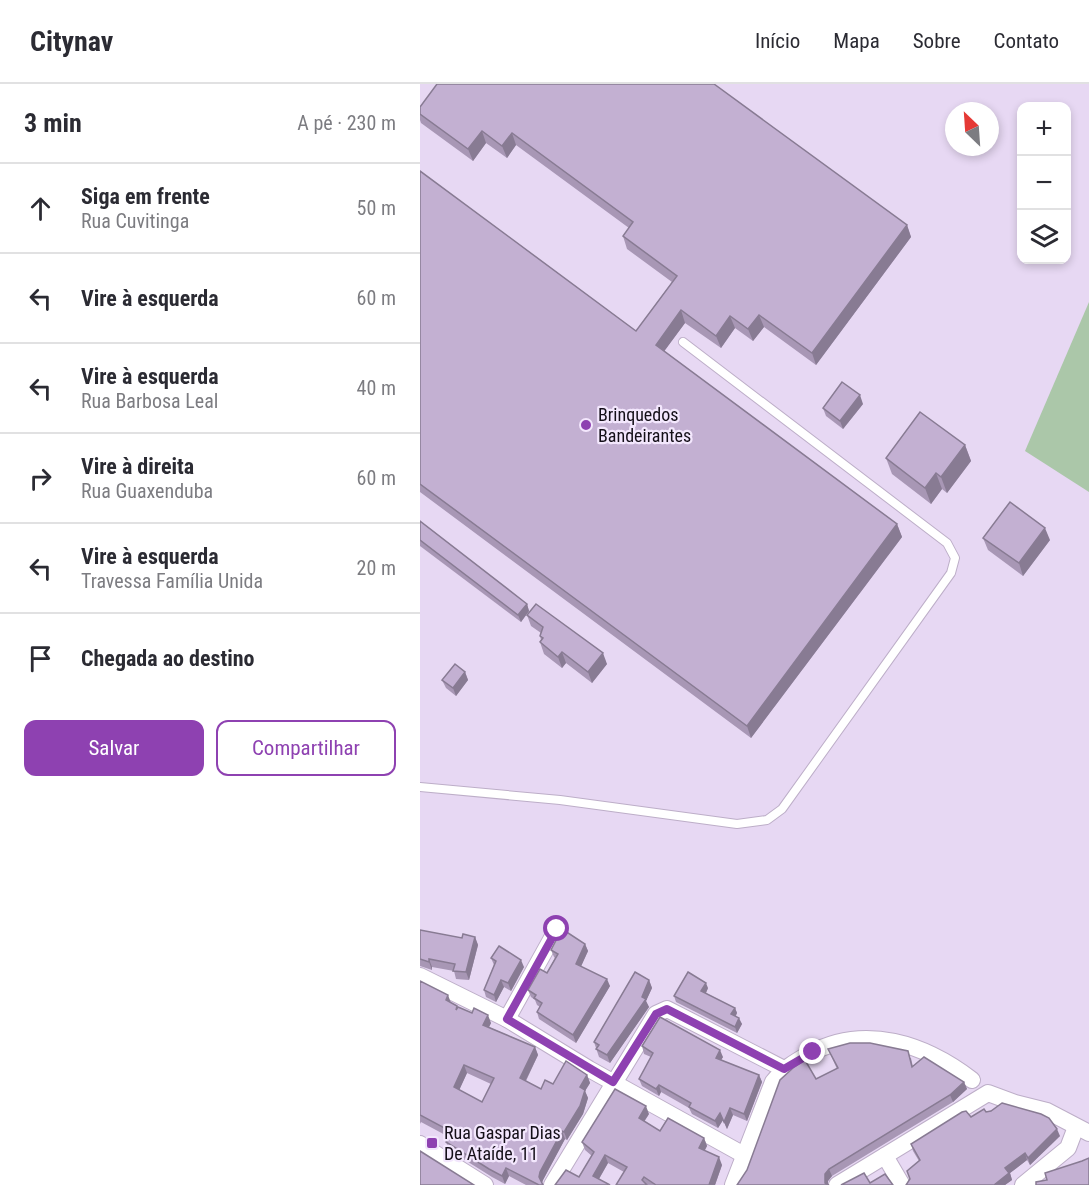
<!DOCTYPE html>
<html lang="pt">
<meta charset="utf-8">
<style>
:root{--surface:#fff;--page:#f2f2f3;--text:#2b2b33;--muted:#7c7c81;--line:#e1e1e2;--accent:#8e41b1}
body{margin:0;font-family:"Roboto Condensed",sans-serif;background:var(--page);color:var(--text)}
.controls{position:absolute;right:18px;top:18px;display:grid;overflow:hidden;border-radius:12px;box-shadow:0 3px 9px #0003}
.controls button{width:54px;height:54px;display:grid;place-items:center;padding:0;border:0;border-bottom:2px solid var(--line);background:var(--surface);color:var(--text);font:30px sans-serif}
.compass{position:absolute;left:525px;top:18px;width:54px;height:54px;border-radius:50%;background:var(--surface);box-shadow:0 3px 9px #0003;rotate:335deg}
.stop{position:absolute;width:18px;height:18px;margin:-14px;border:4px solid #8e41b1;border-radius:50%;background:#fff}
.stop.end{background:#8e41b1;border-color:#fff;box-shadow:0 2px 6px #0008}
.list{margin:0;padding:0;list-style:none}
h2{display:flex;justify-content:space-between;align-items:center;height:78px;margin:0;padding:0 24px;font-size:26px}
h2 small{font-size:20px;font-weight:400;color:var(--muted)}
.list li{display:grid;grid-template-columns:39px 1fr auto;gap:18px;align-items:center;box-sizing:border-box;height:90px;padding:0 24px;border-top:2px solid var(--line)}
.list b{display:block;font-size:22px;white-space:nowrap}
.list p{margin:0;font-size:20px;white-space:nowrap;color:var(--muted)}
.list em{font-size:20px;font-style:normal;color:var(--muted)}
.actions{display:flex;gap:12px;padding:18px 24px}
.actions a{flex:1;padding:14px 0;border:2px solid var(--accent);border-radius:12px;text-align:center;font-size:21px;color:var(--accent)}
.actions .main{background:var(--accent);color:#fff}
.icon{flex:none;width:33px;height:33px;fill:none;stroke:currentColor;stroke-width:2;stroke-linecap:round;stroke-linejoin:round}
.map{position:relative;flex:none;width:669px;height:1101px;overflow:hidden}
header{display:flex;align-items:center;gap:36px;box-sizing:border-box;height:84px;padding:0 30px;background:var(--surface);border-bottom:2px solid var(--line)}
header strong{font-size:28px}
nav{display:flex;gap:33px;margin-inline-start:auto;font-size:21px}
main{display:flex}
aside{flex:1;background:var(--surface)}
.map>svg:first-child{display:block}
.green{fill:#abc7a9}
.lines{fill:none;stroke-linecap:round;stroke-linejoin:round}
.service-casing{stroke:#bdaec8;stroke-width:10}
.minor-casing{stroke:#bdaec8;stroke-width:18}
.service{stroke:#fff;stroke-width:8}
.minor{stroke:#fff;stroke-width:16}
.wall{fill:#a897b5;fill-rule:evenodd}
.shaded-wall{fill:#887b93}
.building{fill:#c3b0d2;stroke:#887b93;stroke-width:1.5;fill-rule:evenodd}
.route{stroke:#8e41b1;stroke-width:8}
.poi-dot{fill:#8e41b1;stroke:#f3e7fd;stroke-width:2}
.labels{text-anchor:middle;stroke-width:4.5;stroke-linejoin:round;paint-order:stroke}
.poi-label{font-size:18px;fill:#140f18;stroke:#f3e7fd;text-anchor:start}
</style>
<header>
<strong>Citynav</strong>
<nav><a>Início</a><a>Mapa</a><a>Sobre</a><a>Contato</a></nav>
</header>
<main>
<aside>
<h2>3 min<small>A pé · 230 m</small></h2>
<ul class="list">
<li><svg class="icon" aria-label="ahead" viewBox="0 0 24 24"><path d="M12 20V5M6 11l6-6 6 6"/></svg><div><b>Siga em frente</b><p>Rua Cuvitinga</p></div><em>50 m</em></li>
<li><svg class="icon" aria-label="left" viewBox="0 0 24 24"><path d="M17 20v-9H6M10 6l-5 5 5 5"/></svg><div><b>Vire à esquerda</b></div><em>60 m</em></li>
<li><svg class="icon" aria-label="left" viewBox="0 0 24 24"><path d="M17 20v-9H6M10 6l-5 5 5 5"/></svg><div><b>Vire à esquerda</b><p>Rua Barbosa Leal</p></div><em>40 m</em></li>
<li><svg class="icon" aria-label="right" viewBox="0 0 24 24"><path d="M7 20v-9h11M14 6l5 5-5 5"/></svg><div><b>Vire à direita</b><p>Rua Guaxenduba</p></div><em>60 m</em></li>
<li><svg class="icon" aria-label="left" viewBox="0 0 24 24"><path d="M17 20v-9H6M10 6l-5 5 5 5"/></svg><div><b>Vire à esquerda</b><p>Travessa Família Unida</p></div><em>20 m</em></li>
<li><svg class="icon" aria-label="arrive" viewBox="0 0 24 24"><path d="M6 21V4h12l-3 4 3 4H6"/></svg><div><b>Chegada ao destino</b></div></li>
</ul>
<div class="actions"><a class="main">Salvar</a><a>Compartilhar</a></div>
</aside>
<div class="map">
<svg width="669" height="1101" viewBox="0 0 669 1101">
<rect width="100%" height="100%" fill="#e7d8f3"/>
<!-- green -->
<polygon class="green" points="669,218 669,408 605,367"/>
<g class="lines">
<!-- service casing -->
<g class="service-casing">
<polyline id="service" points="0,703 140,716 317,740 347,736 362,725 531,489 535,474 527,459 263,258"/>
</g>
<!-- minor casing -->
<g class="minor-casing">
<g id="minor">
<polyline points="0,892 87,935 169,985 324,1071"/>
<polyline points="87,935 137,845"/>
<polyline points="0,1060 65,1101"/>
<polyline points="465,1072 482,1101"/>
<polyline points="132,1101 236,930 247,925 364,985"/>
<path d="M313 1101 353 998C363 985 375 978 389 970 445 939 505 960 552 996"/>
<polyline points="417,1101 568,1009 595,1019 627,1027 669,1049"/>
<polyline points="603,1101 648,1064 656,1043"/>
</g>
</g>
<!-- service -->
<use href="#service" class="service"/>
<!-- minor -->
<use href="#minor" class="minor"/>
</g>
<!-- wall -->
<g class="wall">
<polygon points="0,23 487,141 491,153 396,281 344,243 333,257 315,244 301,264 265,239 244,267 477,440 482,453 331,654 0,408 0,87 216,247 252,198 207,165 203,152 209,144 96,61 87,74 66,59 53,77 1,39 0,36"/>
<polygon points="443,320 423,345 406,332 403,324"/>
<polygon points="545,361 551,377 527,409 522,405 511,420 472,390 466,374"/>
<polygon points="0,437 107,520 109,527 101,538 0,462"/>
<polygon points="563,454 630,456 603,492 568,466"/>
<polygon points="107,531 187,580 172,599 146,579 142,584 124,570 120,558 121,556 120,552 121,549 111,542"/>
<polygon points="45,588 48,596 36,612 26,604 22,596"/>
<polygon points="0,846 42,854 55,853 58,861 49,896 36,895 34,887 12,883 12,886 0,882"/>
<polygon points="165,860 168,867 161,882 190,902 156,959 119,935 117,928 120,923 117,921 115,916 111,913 108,906 127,889 135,874 134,873 131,866"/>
<polygon points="71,874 104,883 91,907 84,903 76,918 66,913 64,906 74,881"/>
<polygon points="229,896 232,904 226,917 229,923 190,979 179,973 174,958"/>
<path d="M0 897 38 924 71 939 69 943 115 963 118 971 106 997 121 1005 133 1000 167 991 170 999 165 1007 168 1014 163 1030 147 1056 145 1055 123 1096 122 1099 123 1101H106L89 1092 85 1100 72 1093 29 1066 26 1058 29 1053 1 1038 0 1040ZM47 989 71 1000 62 1018 39 1006Z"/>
<polygon points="288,904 286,909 315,924 317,929 316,932 322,940 317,949 256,918 254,912"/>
<polygon points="222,962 303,973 301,976 339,991 342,998 327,1037 313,1031 307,1045 303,1036 298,1044 272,1030 269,1024 241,1008 239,1012 222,1002 219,995 231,973 224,970"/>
<polygon points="408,965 491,974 493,983 544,998 547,1005 533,1018 412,1092 408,1097 408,1100 317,1101 396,995 417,985"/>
<polygon points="566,1028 640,1052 610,1081 607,1076 590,1089 592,1096 585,1101 486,1101 499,1077 493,1067 491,1060 551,1033"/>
<polygon points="229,1030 224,1038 240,1047 284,1054 287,1062 284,1067 302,1081 295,1101 196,1101 204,1088 188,1079 179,1095 159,1093 172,1072 165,1066 162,1058"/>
</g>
<!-- shaded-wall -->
<g class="shaded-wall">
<polygon points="62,47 66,59 53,77 48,65"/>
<polygon points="92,49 96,61 87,74 82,62"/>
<polygon points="487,141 491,153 396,281 392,269"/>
<polygon points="261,226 265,239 240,273 236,261"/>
<polygon points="339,231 344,243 333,257 328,245"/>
<polygon points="310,232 315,244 301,264 296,252"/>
<polygon points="440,311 443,320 423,345 420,337"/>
<polygon points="545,361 551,377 527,409 521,393"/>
<polygon points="516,389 522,405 511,420 505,404"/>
<polygon points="477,440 482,453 331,654 327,642"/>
<polygon points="625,444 630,456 603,492 599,479"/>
<polygon points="107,520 109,527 101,538 98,531"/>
<polygon points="142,568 146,579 142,584 138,573"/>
<polygon points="183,569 187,580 172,599 168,588"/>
<polygon points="45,588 48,596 36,612 33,604"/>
<polygon points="55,853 58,861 49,896 46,888"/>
<polygon points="165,860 168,867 159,887 156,880"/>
<polygon points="9,875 12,883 12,886 9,878"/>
<polygon points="101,876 104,883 91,907 88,899"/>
<polygon points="187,895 190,902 156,959 153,951"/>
<polygon points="81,896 84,903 76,918 74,911"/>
<polygon points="229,896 232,904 226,917 229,923 190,979 187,971 222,913"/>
<polygon points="286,899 288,904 284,913 281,907"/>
<polygon points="28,911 31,919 26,916"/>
<polygon points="315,924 317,929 313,936 311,930"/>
<polygon points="68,931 71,939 66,949 63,941"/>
<polygon points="319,934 322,940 317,949 315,943"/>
<polygon points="115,963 118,971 103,1002 100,994"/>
<polygon points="300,966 303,973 298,981 296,974"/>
<polygon points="44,981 47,989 37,1011 34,1003"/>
<polygon points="167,991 170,999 165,1007 168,1014 163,1030 147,1056 144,1048 160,1003"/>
<polygon points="339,991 342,998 327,1037 324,1030"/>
<polygon points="544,998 547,1005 533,1018 530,1011"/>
<polygon points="239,1001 241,1008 239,1012 236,1005"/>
<polygon points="226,1022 229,1030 221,1042 219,1034"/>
<polygon points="310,1024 313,1031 307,1045 304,1038"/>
<polygon points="300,1029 303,1036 298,1044 295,1037"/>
<polygon points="637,1045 640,1052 610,1081 608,1074"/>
<polygon points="142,1047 145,1055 123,1096 121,1101 119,1093 120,1088"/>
<polygon points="284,1054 287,1062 282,1072 279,1064"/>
<polygon points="605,1069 607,1076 590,1089 592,1096 585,1101 574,1101 585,1084"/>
<polygon points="185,1071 188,1079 176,1100 173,1092"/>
<polygon points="299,1073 302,1081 295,1101 289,1101"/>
<polygon points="86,1084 89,1092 85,1100 82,1092"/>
<polygon points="409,1085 412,1092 408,1097 408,1101 405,1099 405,1090"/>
</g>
<!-- building -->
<g class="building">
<polygon points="17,0 294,0 487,141 392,269 339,231 328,245 310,232 296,252 261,226 236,261 477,440 327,642 0,400 0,87 216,247 257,192 203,152 213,138 92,49 82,62 62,47 48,65 0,30 0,23"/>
<polygon points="422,298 440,311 420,337 403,324"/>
<polygon points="500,328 545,361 521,393 516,389 505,404 466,374"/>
<polygon points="590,418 625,444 599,479 563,454"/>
<polygon points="0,437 107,520 98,531 0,456"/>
<polygon points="116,520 183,569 168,588 142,568 138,573 120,558 123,554 120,552 123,543 107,531"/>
<polygon points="35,580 45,588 33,604 22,596"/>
<polygon points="142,845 165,860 156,880 187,895 153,951 117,928 122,919 114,914 116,911 108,906 120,885 127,889 138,870 131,866"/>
<polygon points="0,846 42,854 43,850 55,853 46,888 33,887 35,880 9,875 9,878 0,875"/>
<polygon points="79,862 101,876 88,899 81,896 74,911 64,906 76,877 71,874"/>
<polygon points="215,888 229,896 222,913 226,915 187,971 176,965 179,961 174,958"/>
<polygon points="268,888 286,899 281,907 315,924 311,930 319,934 315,943 254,912"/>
<path d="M0 897 28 911 26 916 37 922 36 926 38 923 52 929 54 924 68 931 63 941 115 963 100 994 121 1005 125 996 133 1000 146 977 167 991 160 1003 165 1006 160 1022 144 1048 142 1047 120 1088 119 1093 123 1101H119L86 1084 82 1092 69 1085 26 1058 32 1048 0 1031ZM44 981 74 994 62 1018 34 1003Z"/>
<polygon points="240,933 300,966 296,974 339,991 324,1030 310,1024 304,1038 300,1029 295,1037 269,1023 271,1019 239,1001 236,1005 219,995 233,969 222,962"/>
<polygon points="430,959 450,959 488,967 492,983 504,973 544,998 530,1011 409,1085 405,1090 405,1099 409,1101 317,1101 327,1086 360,996 373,984 385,976 396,995 418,984 408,965"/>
<polygon points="195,1005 226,1022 219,1034 240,1047 248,1034 284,1054 279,1064 299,1073 289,1101 236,1101 224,1093 222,1096 227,1101 196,1101 207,1083 185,1071 173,1092 190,1101 135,1101 146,1086 159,1093 174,1068 162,1058"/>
<polygon points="582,1019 621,1030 629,1034 637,1045 608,1074 605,1069 585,1084 589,1089 574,1101 486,1101 490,1095 487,1087 500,1076 491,1060 542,1028 546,1027 551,1033 564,1025 566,1028 571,1027"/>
<polygon points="0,1067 54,1101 0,1101"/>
<polygon points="669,1074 669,1101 616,1101 616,1098 627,1096 625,1089 662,1077"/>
<polygon points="444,1089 450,1099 465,1090 473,1101 421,1101"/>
</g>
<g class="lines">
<!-- route -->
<polyline class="route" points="137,845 87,935 193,998 236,930 247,925 364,985 393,968"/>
</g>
<!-- markers -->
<g class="poi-dot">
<circle cx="166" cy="341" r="6"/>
<rect x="6" y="1053" width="12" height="12" rx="3"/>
</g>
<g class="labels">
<!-- poi labels -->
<g class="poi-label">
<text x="178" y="337">Brinquedos<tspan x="178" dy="21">Bandeirantes</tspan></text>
<text x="24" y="1055">Rua Gaspar Dias<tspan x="24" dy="21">De Ataíde, 11</tspan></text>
</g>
</g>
</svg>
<div class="controls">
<button>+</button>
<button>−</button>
<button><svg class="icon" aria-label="layers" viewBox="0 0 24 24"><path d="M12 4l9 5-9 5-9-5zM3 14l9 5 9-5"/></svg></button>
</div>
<svg class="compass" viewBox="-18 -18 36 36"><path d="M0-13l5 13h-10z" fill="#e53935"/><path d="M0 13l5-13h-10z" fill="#7c7c81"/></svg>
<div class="stop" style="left:137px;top:845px"></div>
<div class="stop end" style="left:393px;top:968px"></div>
</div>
</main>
